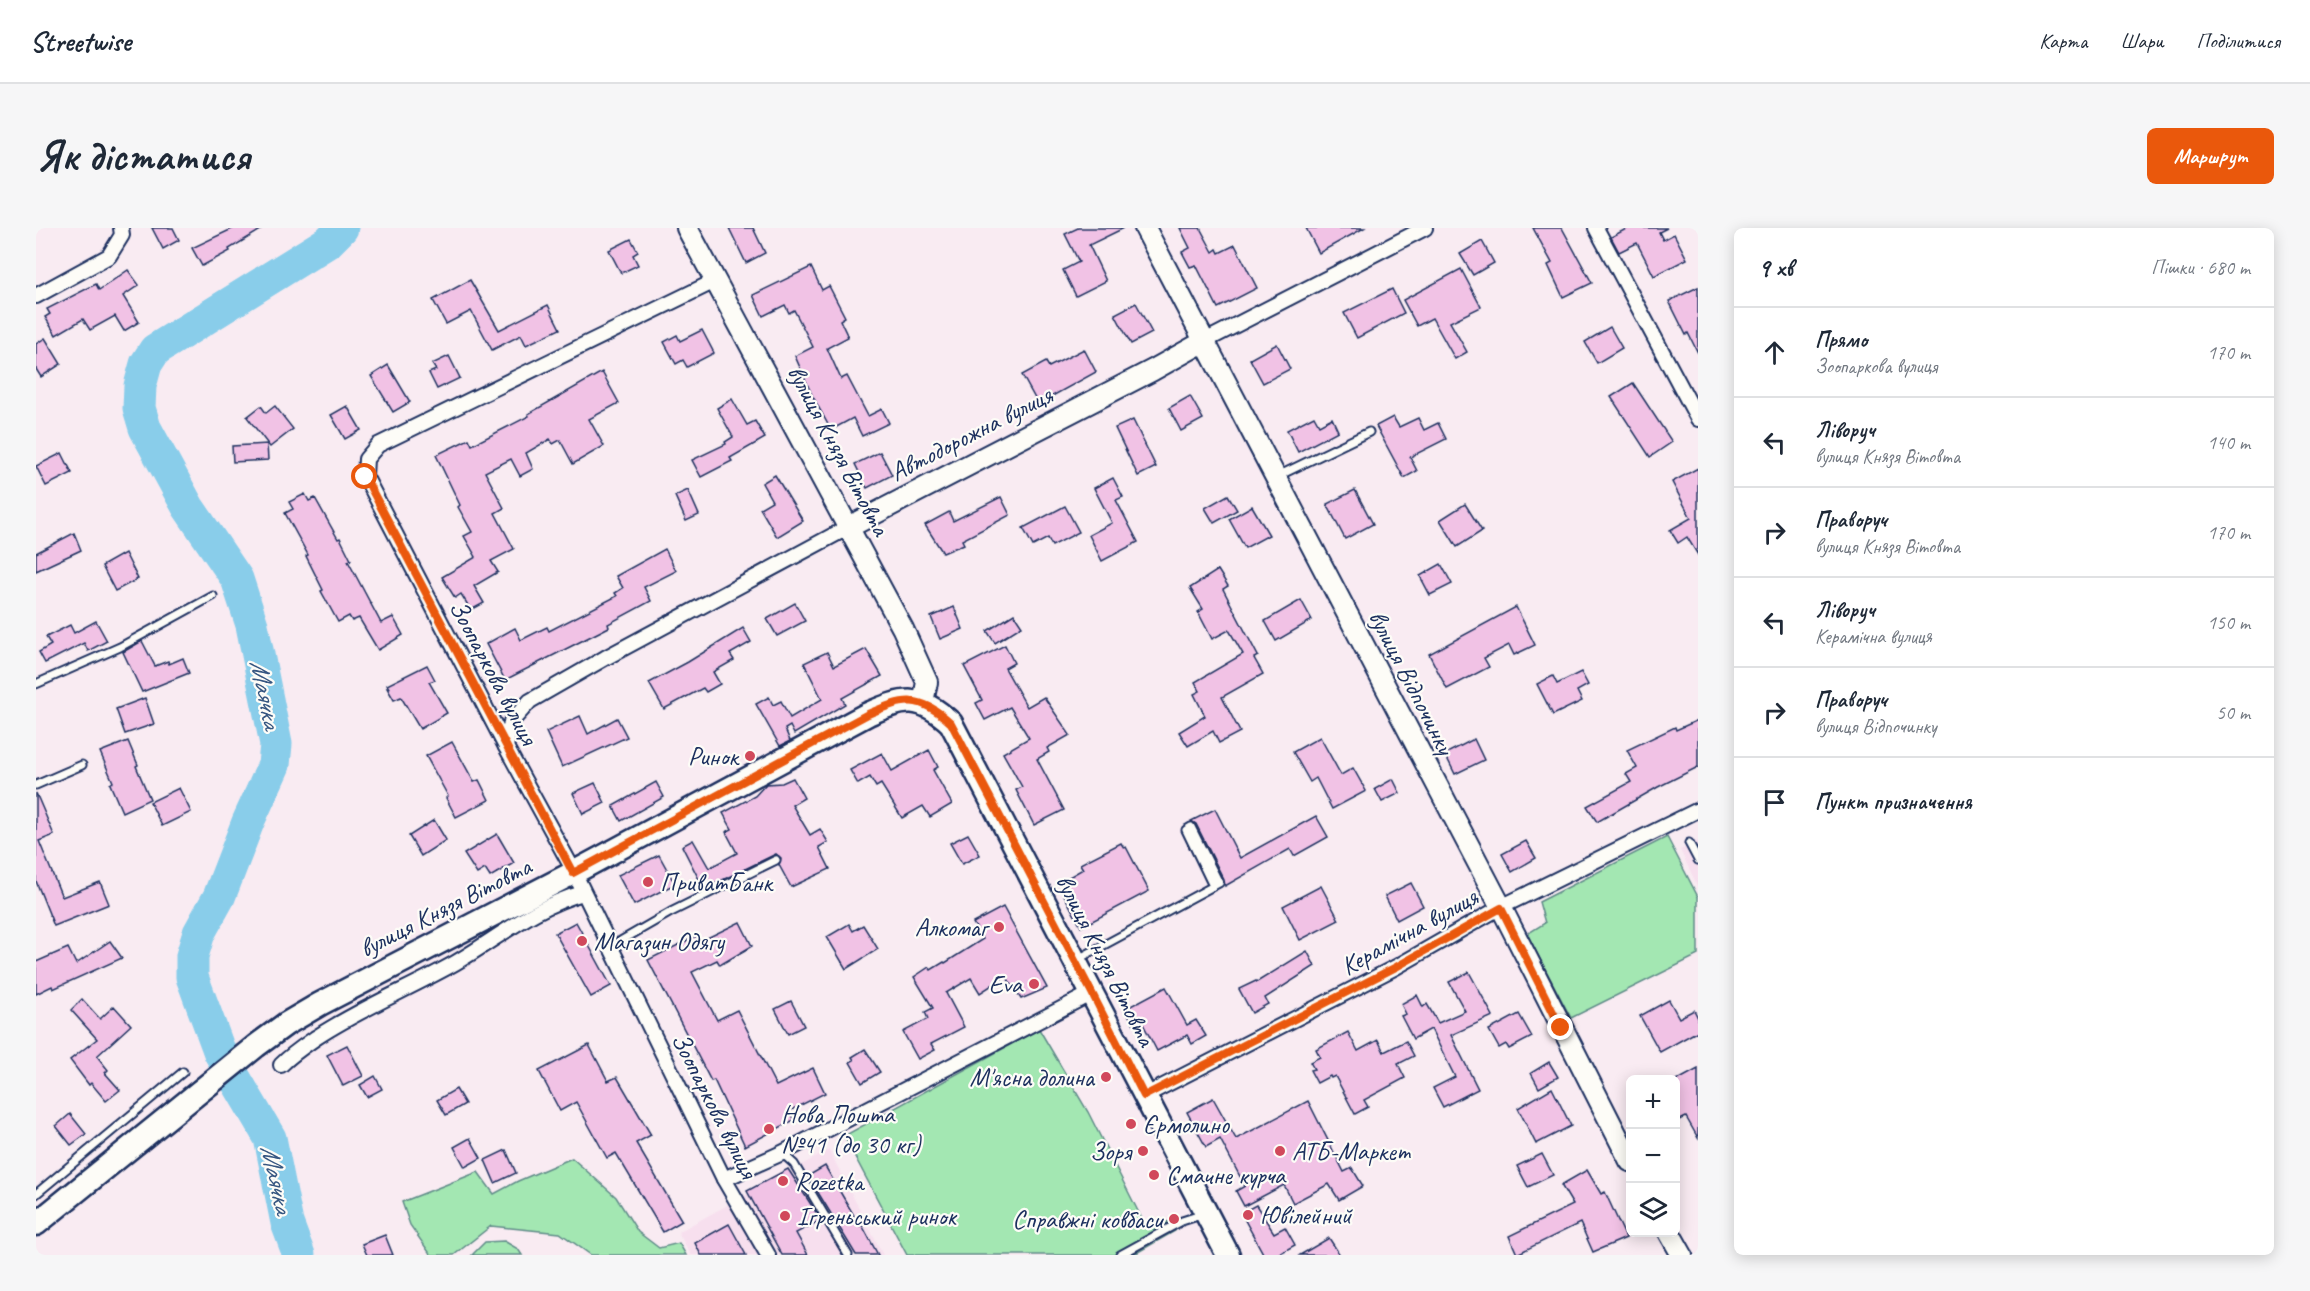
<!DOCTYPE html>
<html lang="uk">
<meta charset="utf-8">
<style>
:root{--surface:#fff;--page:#f6f6f7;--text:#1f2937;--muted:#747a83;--line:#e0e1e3;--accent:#ea580c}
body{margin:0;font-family:Caveat,sans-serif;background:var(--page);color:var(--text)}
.controls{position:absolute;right:18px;bottom:18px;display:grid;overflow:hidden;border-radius:9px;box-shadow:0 3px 15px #0003}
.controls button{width:54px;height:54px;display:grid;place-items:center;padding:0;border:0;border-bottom:2px solid var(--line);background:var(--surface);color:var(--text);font:30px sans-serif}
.stop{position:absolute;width:18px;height:18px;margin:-14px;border:4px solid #ea580c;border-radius:50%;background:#fff}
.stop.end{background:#ea580c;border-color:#fff;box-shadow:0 2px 6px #0008}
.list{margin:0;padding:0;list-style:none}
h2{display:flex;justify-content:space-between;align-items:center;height:78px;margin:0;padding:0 24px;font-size:26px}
h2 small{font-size:20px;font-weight:400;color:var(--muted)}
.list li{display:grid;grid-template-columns:39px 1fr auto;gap:18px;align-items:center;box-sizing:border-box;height:90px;padding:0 24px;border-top:2px solid var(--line)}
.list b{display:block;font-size:22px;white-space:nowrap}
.list p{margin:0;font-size:20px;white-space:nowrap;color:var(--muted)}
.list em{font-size:20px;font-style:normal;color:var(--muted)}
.icon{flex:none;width:33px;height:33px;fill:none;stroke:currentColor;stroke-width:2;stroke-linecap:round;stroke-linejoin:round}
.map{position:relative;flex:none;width:1662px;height:1027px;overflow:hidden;border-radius:9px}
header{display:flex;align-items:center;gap:36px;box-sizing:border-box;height:84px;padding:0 30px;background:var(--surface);border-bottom:2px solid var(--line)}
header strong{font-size:28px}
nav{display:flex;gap:33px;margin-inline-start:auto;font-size:21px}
.intro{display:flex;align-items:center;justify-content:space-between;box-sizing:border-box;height:144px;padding:0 36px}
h1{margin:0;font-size:42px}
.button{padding:15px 27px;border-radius:9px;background:var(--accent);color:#fff;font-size:21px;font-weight:700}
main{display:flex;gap:36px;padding:0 36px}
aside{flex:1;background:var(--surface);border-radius:9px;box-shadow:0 3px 15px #0003}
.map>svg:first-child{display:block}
.built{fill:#f7dfee}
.green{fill:#a3e7b2;stroke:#5f8b88;stroke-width:1.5}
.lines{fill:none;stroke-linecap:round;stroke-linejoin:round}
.river{stroke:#89cdea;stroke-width:33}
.building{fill:#f1c2e5;stroke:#1b2f5e;stroke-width:1.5}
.lane-casing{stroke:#1b2f5e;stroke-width:11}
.street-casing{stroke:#1b2f5e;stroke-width:18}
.secondary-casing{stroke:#1b2f5e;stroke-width:24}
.primary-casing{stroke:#1b2f5e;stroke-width:27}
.lane{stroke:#fdfcf7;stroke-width:7}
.street{stroke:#fdfcf7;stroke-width:14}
.secondary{stroke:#fdfcf7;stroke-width:20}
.primary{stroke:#fdfcf7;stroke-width:22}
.route{stroke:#ea580c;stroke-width:8}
.poi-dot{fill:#d1495b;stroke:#fdfcf7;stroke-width:2}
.labels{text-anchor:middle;stroke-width:4.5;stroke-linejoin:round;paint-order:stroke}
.street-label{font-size:26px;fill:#1b2f5e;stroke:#fdfcf7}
.poi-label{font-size:26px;fill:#1b2f5e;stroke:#fdfcf7;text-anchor:start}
.water-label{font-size:27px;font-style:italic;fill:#365681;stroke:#fdfcf7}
</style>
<header>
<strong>Streetwise</strong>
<nav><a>Карта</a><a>Шари</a><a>Поділитися</a></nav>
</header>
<div class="intro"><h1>Як дістатися</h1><a class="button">Маршрут</a></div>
<main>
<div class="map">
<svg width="1662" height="1027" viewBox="0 0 1662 1027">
<rect width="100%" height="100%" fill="#f9ebf2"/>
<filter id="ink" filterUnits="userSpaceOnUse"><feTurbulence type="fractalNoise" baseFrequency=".0167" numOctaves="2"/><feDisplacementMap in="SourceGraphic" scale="12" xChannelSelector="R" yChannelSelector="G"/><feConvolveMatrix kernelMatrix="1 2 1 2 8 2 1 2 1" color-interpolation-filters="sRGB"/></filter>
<g filter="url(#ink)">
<!-- built -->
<g class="built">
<polygon points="1662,613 1662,659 1644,622"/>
<polygon points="793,922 847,1027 655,1027 642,1004"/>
</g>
<!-- green -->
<g class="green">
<polygon points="1631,609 1662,669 1662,727 1535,790 1491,706 1509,695 1503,674"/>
<polygon points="1003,801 1052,884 1109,997 1135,993 1139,1003 1097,1027 871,1027 808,908"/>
<polygon points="536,930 580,969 602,1004 623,1020 643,1015 650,1027 555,1027 524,1005 455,998 418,1027 395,1027 374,997 366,974 442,944 458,966 482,953"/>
<polygon points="468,1013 482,1021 486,1027 436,1027 449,1014"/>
</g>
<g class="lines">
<!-- river -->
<polyline class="river" points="263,1027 251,995 234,910 184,825 156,749 156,728 163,705 183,669 212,594 238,537 240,516 216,397 201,351 152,279 109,200 103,180 104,158 110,136 119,122 292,14 306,0"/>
</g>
<!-- building -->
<g class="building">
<polygon points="116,0 137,0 143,12 127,21"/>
<polygon points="198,0 228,0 193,21 194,23 166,38 156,20"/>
<polygon points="693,0 717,0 729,25 710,35"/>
<polygon points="1042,0 1088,0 1053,17 1070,53 1040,68 1027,42 1043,34 1029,6"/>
<polygon points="1144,0 1164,0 1177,24 1181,21 1183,25 1199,17 1221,60 1182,80 1160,37 1154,39 1146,24 1154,20"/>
<polygon points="1270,0 1328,0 1283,25"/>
<polygon points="1497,0 1526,0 1556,55 1527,69 1512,37 1516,35"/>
<polygon points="1592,0 1631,0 1623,4 1627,12 1638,6 1651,31 1618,48 1601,15 1583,24 1575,9"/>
<polygon points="595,11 602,24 597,27 602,37 585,45 573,22"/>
<polygon points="1446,13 1458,35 1437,47 1424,26"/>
<polygon points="775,39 786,62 793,58 809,89 804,92 812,109 791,120 805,151 811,148 832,188 846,181 853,195 826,208 817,190 795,202 776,167 759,128 777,119 758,82 753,85 749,77 727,88 717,67"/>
<polygon points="1425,41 1445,79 1414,94 1431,124 1419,131 1396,90 1381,98 1367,72"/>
<polygon points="92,42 103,57 87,68 103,94 88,103 79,88 54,102 47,91 20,107 9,89 14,86 11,81 60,56 63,62"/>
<polygon points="434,52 463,102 512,77 524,101 490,117 485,107 456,122 435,83 410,96 397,72"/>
<polygon points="1662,59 1662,125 1652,105 1650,107 1633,73"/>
<polygon points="1356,61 1368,85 1321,110 1308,85"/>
<polygon points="1100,75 1116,105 1095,116 1079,86"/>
<polygon points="1574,99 1586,120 1561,135 1549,114"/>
<polygon points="666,102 678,125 651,139 647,132 640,136 628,114 641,107 644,113"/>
<polygon points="9,110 25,136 5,149 0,141 0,116"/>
<polygon points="1241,116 1254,141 1227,155 1214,131"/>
<polygon points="1048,121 1060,144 1002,176 986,147 1010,134 1013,139"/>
<polygon points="413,128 424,150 401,161 393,145 400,142 396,136"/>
<polygon points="352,137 374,174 357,184 335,148"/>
<polygon points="566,144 583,175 553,191 568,218 537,236 524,212 517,216 514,211 490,225 497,241 484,248 475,231 449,244 468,280 459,285 478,321 455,333 462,344 438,358 448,375 435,382 425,366 419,370 406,349 440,329 428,308 436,304 422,279 424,277 400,227 433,211 436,217 493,188 492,186"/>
<polygon points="1597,155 1636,214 1614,229 1575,169"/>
<polygon points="1154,168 1167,191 1145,203 1133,180"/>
<polygon points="696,171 711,197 719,193 729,210 694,230 696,233 665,249 656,232 690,216 689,214 697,209 681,180"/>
<polygon points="225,178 230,185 239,178 257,201 234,219 211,189"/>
<polygon points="311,178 325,202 309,211 295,187"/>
<polygon points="1278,188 1283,197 1296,190 1302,203 1262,224 1251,202"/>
<polygon points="1357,189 1363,199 1382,190 1388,202 1402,195 1410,211 1374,229 1381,243 1368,250 1340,198"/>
<polygon points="1097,192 1120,239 1102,248 1079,200"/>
<polygon points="231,216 232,232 197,234 196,218"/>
<polygon points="844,224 856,247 831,260 819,236"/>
<polygon points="26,225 36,245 10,258 0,238"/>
<polygon points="1662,240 1662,327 1651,309 1642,315 1634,302 1655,290 1636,254"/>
<polygon points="739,247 767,293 741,309 724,280 736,273 726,255"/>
<polygon points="1077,250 1087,269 1080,272 1102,314 1066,333 1053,307 1076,295 1058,260"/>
<polygon points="652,262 663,287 650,293 639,268"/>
<polygon points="1319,262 1337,296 1309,311 1291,276"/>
<polygon points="269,266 273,273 279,270 302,311 304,310 315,332 312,333 345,395 357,389 367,407 342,422 323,390 316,393 313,388 302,394 285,363 287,362 270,328 272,327 249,285 257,281 253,274"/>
<polygon points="1192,267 1201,282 1178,295 1169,280"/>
<polygon points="965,269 974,287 926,312 928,316 907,325 889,297 913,284 917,293"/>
<polygon points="1429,276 1446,303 1421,319 1404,292"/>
<polygon points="1029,278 1043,304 1016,318 1012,310 997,318 987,300"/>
<polygon points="1216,278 1233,307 1209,320 1193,291"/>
<polygon points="38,305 45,322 0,343 0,325"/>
<polygon points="629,321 640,343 608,359 615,373 572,396 573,399 469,452 450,416 479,400 485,412 511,399 513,403 581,368 579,365 587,360 580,348"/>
<polygon points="89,325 102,351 79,363 66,338"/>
<polygon points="1405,336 1416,356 1394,367 1384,348"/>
<polygon points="1182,342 1192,358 1187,361 1222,428 1218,430 1227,446 1186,469 1204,504 1183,515 1177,503 1152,518 1143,504 1169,488 1158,466 1164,463 1159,454 1207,426 1193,402 1176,411 1162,384 1167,381 1154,360"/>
<polygon points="1265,372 1276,392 1240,413 1229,393"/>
<polygon points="759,375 769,393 741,408 731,391"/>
<polygon points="918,379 927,401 904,411 895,389"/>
<polygon points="1480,379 1499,417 1478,427 1473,417 1448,430 1453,439 1411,461 1393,426"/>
<polygon points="978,386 986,398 959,415 951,403"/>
<polygon points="60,393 71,413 52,423 48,415 9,435 3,424 15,417 10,409 34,397 38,405"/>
<polygon points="707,400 715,414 694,426 698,432 677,444 684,456 670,464 667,460 628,481 613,455 652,434"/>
<polygon points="106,413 119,438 132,433 133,436 147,430 153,445 106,464 87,424"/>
<polygon points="969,417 978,435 969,440 991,479 1008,469 1034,507 1011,520 1013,524 1001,531 1028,582 998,597 980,562 986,559 967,525 993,510 974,479 949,492 940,475 946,472 928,438"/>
<polygon points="830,421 846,448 806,470 809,476 758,506 754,498 749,501 754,513 744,518 720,476 733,469 737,477 745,473 754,490 786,471 768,435 791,424 798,438"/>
<polygon points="391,437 399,452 393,454 411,485 384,501 365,469 358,472 351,460 353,460 351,457"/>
<polygon points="1545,444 1552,457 1541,463 1546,473 1517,487 1501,456 1517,448 1521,456"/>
<polygon points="109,470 118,496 89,506 80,481"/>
<polygon points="544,488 552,506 581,490 591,509 526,539 510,504"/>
<polygon points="1662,492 1662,539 1622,559 1561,594 1551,578 1595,554 1590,546 1601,540 1591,522 1639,499 1640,502"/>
<polygon points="1284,509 1305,547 1317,540 1330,563 1296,581 1280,550 1274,554 1257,524"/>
<polygon points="1438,511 1448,532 1419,546 1409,526"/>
<polygon points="92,513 102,537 100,538 114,571 86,584 74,556 77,554 64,524"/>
<polygon points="416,514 438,554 443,552 453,572 420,589 410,570 412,568 390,528"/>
<polygon points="893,522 902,539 897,542 916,576 894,589 887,578 866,590 845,556 840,559 834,549 822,556 814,542 846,525 856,543"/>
<polygon points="757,550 768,570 756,577 774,607 784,601 792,614 783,619 794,641 755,659 743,637 745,630 740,626 668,661 646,618 657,612 673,640 701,625 690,604 696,601 687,585 719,568 730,556 746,555"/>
<polygon points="1357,551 1364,565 1346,574 1339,561"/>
<polygon points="620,554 628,569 585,593 577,578"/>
<polygon points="559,555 569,575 547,586 537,565"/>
<polygon points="143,560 155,584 126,598 114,574"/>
<polygon points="0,565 18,607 3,613 26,669 64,654 73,676 18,698 0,653"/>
<polygon points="1179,581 1204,630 1280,588 1292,609 1258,628 1254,621 1189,658 1188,652 1160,596 1155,593"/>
<polygon points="398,592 410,612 385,628 373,608"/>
<polygon points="461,606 478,635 454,649 449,641 441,646 428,626"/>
<polygon points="932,606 944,627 926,636 914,615"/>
<polygon points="1490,613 1500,630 1476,644 1466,626"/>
<polygon points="1085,615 1088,620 1090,619 1113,663 1045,699 1025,661 1029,659 1026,653 1047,641 1044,636"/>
<polygon points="623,627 639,656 598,677 582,647"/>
<polygon points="1375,655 1387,678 1361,692 1349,668"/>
<polygon points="1285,658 1303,692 1264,712 1247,678"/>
<polygon points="967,679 1011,760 985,771 970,748 944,765 935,750 910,765 928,799 895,816 899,822 882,831 867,804 892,791 889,784 897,780 878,749 893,739 895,742 908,734 909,735 947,711 937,695"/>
<polygon points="540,694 575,758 555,769 519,705"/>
<polygon points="704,694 716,718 684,737 681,732 656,744 681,792 701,782 740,858 777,840 789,865 753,883 758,892 709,918 678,852 675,853 612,732 660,708 663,714"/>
<polygon points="813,696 817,703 827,697 842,721 810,741 791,709"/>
<polygon points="74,713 86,730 17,761 16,758 0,766 0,734 32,720 40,736"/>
<polygon points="1271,723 1279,738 1229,770 1232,776 1216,785 1203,761 1220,753 1221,754"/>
<polygon points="1433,744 1457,788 1415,807 1442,861 1407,879 1397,860 1419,849 1395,801 1377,811 1365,788 1370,786 1365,776 1381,767 1387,779 1391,776 1402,795 1429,783 1413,754"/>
<polygon points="1130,759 1151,797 1160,792 1170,808 1156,816 1151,807 1121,823 1105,792 1098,796 1089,781"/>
<polygon points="46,771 64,791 78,778 95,797 61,828 72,842 69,845 84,862 70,873 55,855 53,857 34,832 61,811 35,782"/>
<polygon points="1633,772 1643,790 1658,782 1662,790 1662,803 1624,824 1604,788"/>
<polygon points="755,773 768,798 752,806 739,781"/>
<polygon points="1483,786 1496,809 1473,821 1470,816 1463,820 1453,802"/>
<polygon points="1312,804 1322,823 1342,812 1348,824 1370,813 1378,828 1362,836 1369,850 1328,872 1332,879 1319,886 1299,848 1295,850 1294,848 1281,855 1274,842 1278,841 1274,834 1284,829 1280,821"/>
<polygon points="311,817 327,848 307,858 291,827"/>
<polygon points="553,817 572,853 581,849 615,907 600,915 646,993 627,1004 580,925 571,930 540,874 524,883 503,843"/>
<polygon points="829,821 844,844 826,855 814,834 818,832 816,829"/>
<polygon points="1513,834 1522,849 1503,860 1495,845"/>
<polygon points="1662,841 1662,910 1650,889 1640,894 1640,853"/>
<polygon points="339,848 346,861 331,869 324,857"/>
<polygon points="1516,860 1535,898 1500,916 1482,880"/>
<polygon points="420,861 429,876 410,887 401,872"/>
<polygon points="1177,870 1200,911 1272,873 1308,944 1316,940 1327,958 1303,972 1293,956 1257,975 1248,957 1208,978 1200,963 1209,958 1184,911 1170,919 1151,884"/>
<polygon points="34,886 50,906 35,917 20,898"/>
<polygon points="434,910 445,930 429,939 418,919"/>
<polygon points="470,922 480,945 459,955 449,932"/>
<polygon points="1506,926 1517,947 1492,959 1481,938"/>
<polygon points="789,938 824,998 826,997 842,1027 820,1027 772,948"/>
<polygon points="752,941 785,992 760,1005 772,1027 746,1027 711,963"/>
<polygon points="1551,942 1565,966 1569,964 1590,1010 1557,1024 1544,995 1481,1026 1473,1008 1537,977 1525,957"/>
<polygon points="1220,977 1238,1005 1249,999 1259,1017 1241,1027 1228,1027 1205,985"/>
<polygon points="693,996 710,1027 665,1027 659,1015"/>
<polygon points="349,1007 357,1027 331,1027 326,1016"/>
<polygon points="1293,1010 1304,1027 1264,1027"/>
</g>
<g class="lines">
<!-- lane casing -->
<g class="lane-casing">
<g id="lane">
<polyline points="1242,248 1333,204"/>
<polyline points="0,456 84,419 177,368"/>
<polyline points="0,557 46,537"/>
<polyline points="1653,615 1662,632"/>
<polyline points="574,719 635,684 740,632"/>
<polyline points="1042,731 1183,655 1155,599 1150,602 1177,658"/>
<polyline points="746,925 758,936 812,1027"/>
<polyline points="0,966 147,844"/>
<polyline points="1084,1027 1146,993 1168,986"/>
</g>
</g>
<!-- street casing -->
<g class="street-casing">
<g id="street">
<polyline points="1560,0 1662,191"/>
<polyline points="679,53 342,217 330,231 329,248 470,519 534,636 688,951 732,1027"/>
<polyline points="0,68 73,28 86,7 85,0"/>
<polyline points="1167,114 1389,0"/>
<polyline points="470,519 475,494 494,473 569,430 811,300"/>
<path d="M245 837C256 826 268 818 281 809 325 780 373 761 419 735 462 710 499 678 547 665"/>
<polyline points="1108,868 1360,739 1465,679 1662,582"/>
<polyline points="688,951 746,925 1056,765"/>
</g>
</g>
<!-- secondary casing -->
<g class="secondary-casing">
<g id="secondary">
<polyline points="651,0 867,401 891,454 887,475"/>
<polyline points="1109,0 1465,679 1594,933"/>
<polyline points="811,300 1117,142 1167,114"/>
<polyline points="1633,1004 1646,1027"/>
</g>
</g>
<!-- primary casing -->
<g class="primary-casing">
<path id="primary" d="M0 996 220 818 250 796 284 776 537 645 832 486C869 470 883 466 915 495L1192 1027"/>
</g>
<!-- lane -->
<use href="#lane" class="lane"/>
<!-- street -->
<use href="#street" class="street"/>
<!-- secondary -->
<use href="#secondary" class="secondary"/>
<!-- primary -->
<use href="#primary" class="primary"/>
</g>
</g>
<g class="lines" filter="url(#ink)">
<!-- route -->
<path class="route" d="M329 249 537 645 832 486C869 470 883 466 915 495L1056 765 1108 868 1360 739 1465 680 1525 800"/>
</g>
<!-- markers -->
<g class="poi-dot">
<circle cx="714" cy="528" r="6"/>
<circle cx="612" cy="654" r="6"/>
<circle cx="963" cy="699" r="6"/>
<circle cx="546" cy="713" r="6"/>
<circle cx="998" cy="756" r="6"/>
<circle cx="1070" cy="849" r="6"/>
<circle cx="1095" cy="896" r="6"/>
<circle cx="733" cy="901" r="6"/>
<circle cx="1107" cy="923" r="6"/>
<circle cx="1244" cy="923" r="6"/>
<circle cx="1118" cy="947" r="6"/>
<circle cx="747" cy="953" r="6"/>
<circle cx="1212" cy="987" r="6"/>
<circle cx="749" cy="988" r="6"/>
<circle cx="1138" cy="991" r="6"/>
</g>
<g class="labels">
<!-- street labels -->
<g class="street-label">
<text transform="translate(935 205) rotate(-27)" y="9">Автодорожна вулиця</text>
<text transform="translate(803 222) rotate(62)" y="9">вулиця Князя Вітовта</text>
<text transform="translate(458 444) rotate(62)" y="9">Зоопаркова вулиця</text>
<text transform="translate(1376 454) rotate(63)" y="9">вулиця Відпочинку</text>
<text transform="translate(409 679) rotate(-27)" y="9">вулиця Князя Вітовта</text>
<text transform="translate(1373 703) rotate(-29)" y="9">Керамічна вулиця</text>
<text transform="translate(1070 732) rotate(63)" y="9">вулиця Князя Вітовта</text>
<text transform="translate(679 877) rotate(63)" y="9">Зоопаркова вулиця</text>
</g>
<!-- poi labels -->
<g class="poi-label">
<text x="702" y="537" text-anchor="end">Ринок</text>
<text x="624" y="663">ПриватБанк</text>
<text x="951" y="708" text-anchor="end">Алкомаг</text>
<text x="558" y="722">Магазин Одягу</text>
<text x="986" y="765" text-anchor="end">Eva</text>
<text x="1058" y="858" text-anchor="end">М'ясна долина</text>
<text x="745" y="895">Нова Пошта<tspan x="745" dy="30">№41 (до 30 кг)</tspan></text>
<text x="1107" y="905">Єрмолино</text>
<text x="1095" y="932" text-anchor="end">Зоря</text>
<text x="1256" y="932">АТБ-Маркет</text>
<text x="1130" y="956">Смачне курча</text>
<text x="759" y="962">Rozetka</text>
<text x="1224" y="996">Ювілейний</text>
<text x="761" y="997">Ігреньський ринок</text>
<text x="1126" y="1000" text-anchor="end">Справжні ковбаси</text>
</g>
<!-- water labels -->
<g class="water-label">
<text transform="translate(230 466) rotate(78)" y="9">Маячка</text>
<text transform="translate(241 951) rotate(77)" y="9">Маячка</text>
</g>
</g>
</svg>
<div class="controls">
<button>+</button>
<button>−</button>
<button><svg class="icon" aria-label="layers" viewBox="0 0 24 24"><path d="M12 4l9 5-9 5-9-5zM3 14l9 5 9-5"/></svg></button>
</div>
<div class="stop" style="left:329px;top:249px"></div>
<div class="stop end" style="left:1525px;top:800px"></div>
</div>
<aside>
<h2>9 хв<small>Пішки · 680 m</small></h2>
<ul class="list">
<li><svg class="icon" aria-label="ahead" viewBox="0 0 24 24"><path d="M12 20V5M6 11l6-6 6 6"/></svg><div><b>Прямо</b><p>Зоопаркова вулиця</p></div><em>170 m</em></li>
<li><svg class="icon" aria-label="left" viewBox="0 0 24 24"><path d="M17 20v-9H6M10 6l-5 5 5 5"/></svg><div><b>Ліворуч</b><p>вулиця Князя Вітовта</p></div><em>140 m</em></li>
<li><svg class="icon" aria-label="right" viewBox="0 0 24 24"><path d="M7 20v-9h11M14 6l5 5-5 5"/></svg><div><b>Праворуч</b><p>вулиця Князя Вітовта</p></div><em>170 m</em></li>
<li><svg class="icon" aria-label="left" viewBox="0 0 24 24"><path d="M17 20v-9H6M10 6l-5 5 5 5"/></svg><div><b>Ліворуч</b><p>Керамічна вулиця</p></div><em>150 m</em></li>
<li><svg class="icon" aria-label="right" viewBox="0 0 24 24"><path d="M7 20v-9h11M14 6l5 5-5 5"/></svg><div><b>Праворуч</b><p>вулиця Відпочинку</p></div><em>50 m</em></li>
<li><svg class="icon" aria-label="arrive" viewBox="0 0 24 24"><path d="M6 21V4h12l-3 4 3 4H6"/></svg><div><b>Пункт призначення</b></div></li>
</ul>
</aside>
</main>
